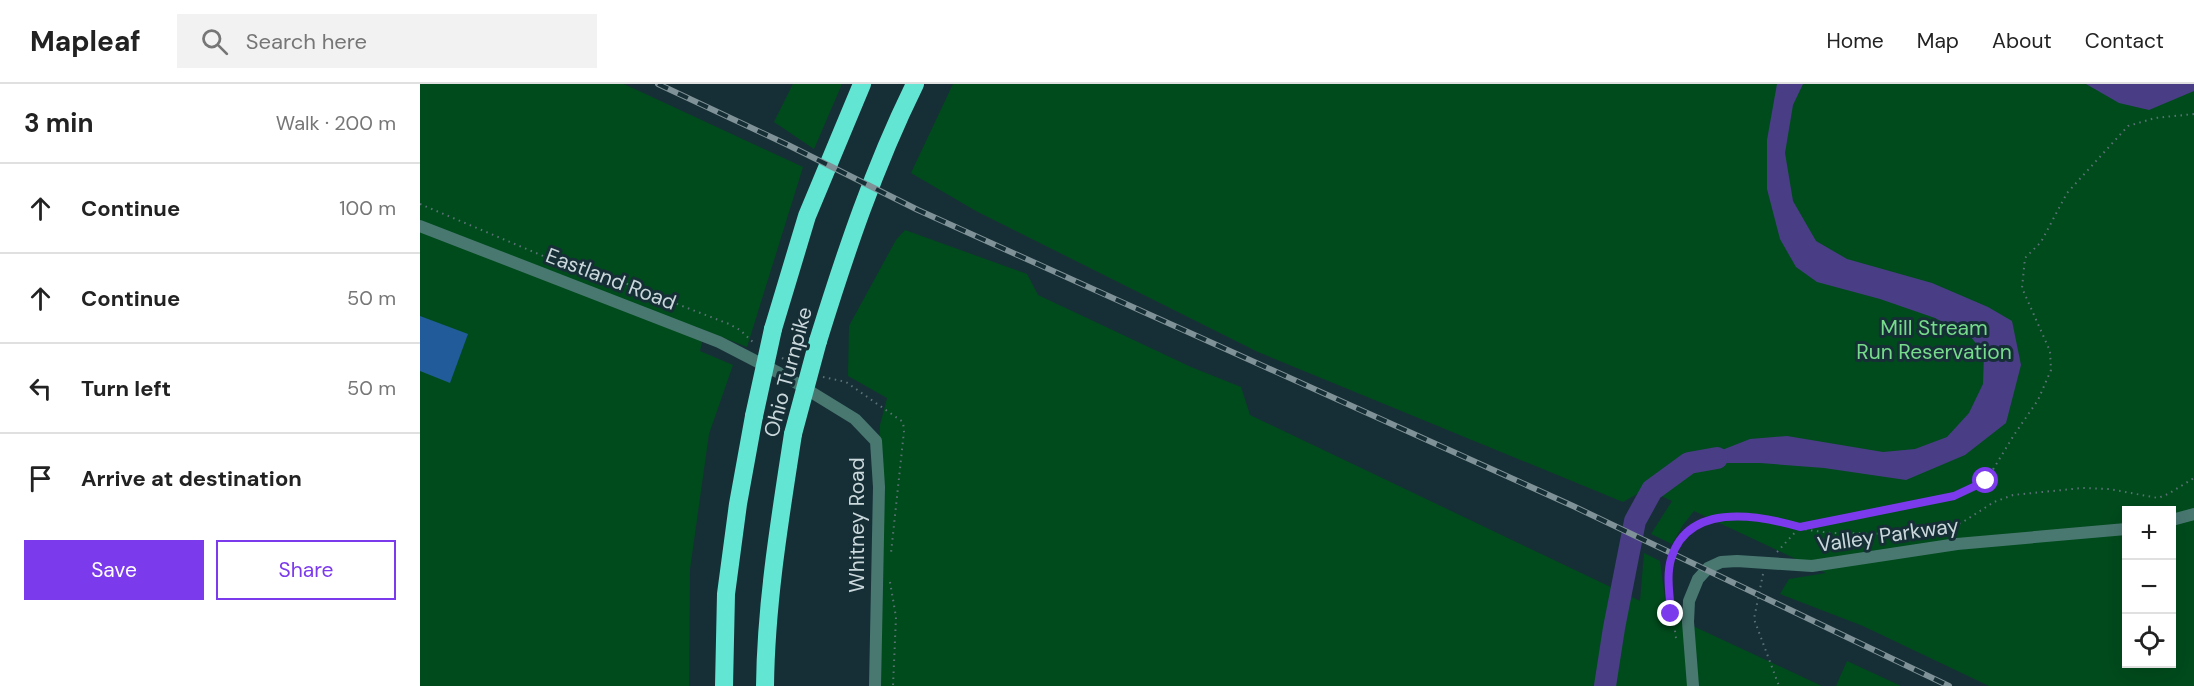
<!DOCTYPE html>
<meta charset="utf-8">
<style>
:root{--surface:#fff;--page:#f2f2f2;--text:#222;--muted:#767676;--line:#e0e0e0;--accent:#7c3aed}
body{margin:0;font-family:"DM Sans",sans-serif;background:var(--page);color:var(--text)}
.controls{position:absolute;right:18px;bottom:18px;display:grid;overflow:hidden;border-radius:0px;box-shadow:0 6px 24px #0002}
.controls button{width:54px;height:54px;display:grid;place-items:center;padding:0;border:0;border-bottom:2px solid var(--line);background:var(--surface);color:var(--text);font:30px sans-serif}
.stop{position:absolute;width:18px;height:18px;margin:-14px;border:4px solid #7c3aed;border-radius:50%;background:#fff}
.stop.end{background:#7c3aed;border-color:#fff;box-shadow:0 2px 6px #0008}
.list{margin:0;padding:0;list-style:none}
h2{display:flex;justify-content:space-between;align-items:center;height:78px;margin:0;padding:0 24px;font-size:26px}
h2 small{font-size:20px;font-weight:400;color:var(--muted)}
.list li{display:grid;grid-template-columns:39px 1fr auto;gap:18px;align-items:center;box-sizing:border-box;height:90px;padding:0 24px;border-top:2px solid var(--line)}
.list b{display:block;font-size:22px;white-space:nowrap}
.list em{font-size:20px;font-style:normal;color:var(--muted)}
.actions{display:flex;gap:12px;padding:18px 24px}
.actions a{flex:1;padding:14px 0;border:2px solid var(--accent);border-radius:0px;text-align:center;font-size:21px;color:var(--accent)}
.actions .main{background:var(--accent);color:#fff}
.icon{flex:none;width:33px;height:33px;fill:none;stroke:currentColor;stroke-width:2;stroke-linecap:round;stroke-linejoin:round}
.map{position:relative;flex:none;width:1774px;height:602px;overflow:hidden}
header{display:flex;align-items:center;gap:36px;box-sizing:border-box;height:84px;padding:0 30px;background:var(--surface);border-bottom:2px solid var(--line)}
header strong{font-size:28px}
nav{display:flex;gap:33px;margin-inline-start:auto;font-size:21px}
.search{width:420px;height:54px;background:var(--page);display:flex;align-items:center;gap:15px;box-sizing:border-box;padding:0 21px;border-radius:0px;color:var(--muted);font-size:22px}
main{display:flex}
aside{flex:1;background:var(--surface)}
.map>svg:first-child{display:block}
.green{fill:#004b1c;fill-rule:evenodd}
.water{fill:#493d86}
.lines{fill:none;stroke-linecap:round;stroke-linejoin:round}
.river{stroke:#493d86;stroke-width:22}
.building{fill:#215b99}
.path{stroke:#5c7177;stroke-width:2;stroke-dasharray:1.5 4.5;stroke-linecap:butt}
.tertiary{stroke:#497871;stroke-width:12}
.motorway{stroke:#63e5d4;stroke-width:18}
.rail-casing{stroke:#7f9297;stroke-width:6}
.rail{stroke:#162f36;stroke-width:4;stroke-dasharray:11;stroke-linecap:butt}
.motorway-bridge{stroke:#63e5d4;stroke-width:18}
.route{stroke:#7c3aed;stroke-width:8}
.labels{text-anchor:middle;stroke-width:6;stroke-linejoin:round;paint-order:stroke}
.street-label{font-size:21px;fill:#cad8dc;stroke:#162f36}
.park-label{font-size:21px;fill:#76db8b;stroke:#162f36}
</style>
<header>
<strong>Mapleaf</strong>
<div class="search"><svg class="icon" aria-label="search" viewBox="0 0 24 24"><circle cx="10" cy="10" r="6"/><path d="M15 15l6 6"/></svg>Search here</div>
<nav><a>Home</a><a>Map</a><a>About</a><a>Contact</a></nav>
</header>
<main>
<aside>
<h2>3 min<small>Walk · 200 m</small></h2>
<ul class="list">
<li><svg class="icon" aria-label="ahead" viewBox="0 0 24 24"><path d="M12 20V5M6 11l6-6 6 6"/></svg><div><b>Continue</b></div><em>100 m</em></li>
<li><svg class="icon" aria-label="ahead" viewBox="0 0 24 24"><path d="M12 20V5M6 11l6-6 6 6"/></svg><div><b>Continue</b></div><em>50 m</em></li>
<li><svg class="icon" aria-label="left" viewBox="0 0 24 24"><path d="M17 20v-9H6M10 6l-5 5 5 5"/></svg><div><b>Turn left</b></div><em>50 m</em></li>
<li><svg class="icon" aria-label="arrive" viewBox="0 0 24 24"><path d="M6 21V4h12l-3 4 3 4H6"/></svg><div><b>Arrive at destination</b></div></li>
</ul>
<div class="actions"><a class="main">Save</a><a>Share</a></div>
</aside>
<div class="map">
<svg width="1774" height="602" viewBox="0 0 1774 602">
<rect width="100%" height="100%" fill="#162f36"/>
<!-- green -->
<g class="green">
<polygon points="0,0 204,0 383,83 327,263 274,242 283,254 280,267 313,281 289,350 270,485 269,602 0,602"/>
<polygon points="373,0 422,0 394,65 354,38"/>
<path d="M533 0H1774V602H1569L1443 542 1360 510 1369 495 1406 489 1274 427 1263 441 1252 460 1231 450 1252 417 1226 405 1203 418 838 268 556 127 491 89ZM1706 426H1752V580H1706Z"/>
<polygon points="485,146 607,190 618,211 771,283 821,303 830,331 1220,517 1224,469 1240,477 1247,530 1402,602 453,602 460,341 467,314 428,292 429,242 476,156"/>
<polygon points="1427,577 1481,602 1416,602"/>
</g>
<!-- water -->
<g class="water">
<polygon points="1357,0 1383,0 1373,21 1365,69 1373,117 1396,157 1427,175 1512,199 1568,223 1592,237 1601,281 1586,339 1545,371 1486,396 1404,384 1340,379 1269,379 1330,355 1367,352 1463,368 1495,365 1527,353 1549,329 1563,300 1564,270 1551,253 1515,234 1460,215 1397,198 1376,183 1360,155 1347,105 1347,56"/>
<polygon points="1666,0 1774,0 1774,7 1729,26 1699,19"/>
</g>
<g class="lines">
<!-- river -->
<polyline class="river" points="1185,602 1194,544 1215,437 1232,406 1269,379 1297,374"/>
</g>
<!-- building -->
<polygon class="building" points="0,232 48,250 30,299 0,287"/>
<g class="lines">
<!-- path -->
<g class="path">
<polyline points="0,120 135,177 184,189 218,205 309,240 320,246 334,259"/>
<polyline points="179,200 184,189"/>
<polyline points="362,274 376,281"/>
<polyline points="403,293 426,298 483,338 484,347 471,469"/>
<polyline points="1357,468 1380,443 1534,412 1566,397 1594,351 1618,316 1631,286 1630,267 1602,204 1605,174 1621,158 1647,109 1708,42 1735,34 1774,30"/>
<polyline points="1343,490 1334,535 1359,602"/>
<polyline points="470,498 476,533 473,602"/>
<polyline points="1256,554 1249,503 1251,476 1262,454 1270,447 1295,434 1319,431 1333,432 1363,438 1388,446 1411,449 1501,450 1517,448 1543,438 1574,418 1593,411 1662,404 1689,405 1738,414 1748,410 1774,394"/>
</g>
<!-- tertiary -->
<g class="tertiary">
<polyline points="0,142 299,258 365,292 435,335 456,357 459,403 455,602"/>
<polyline points="1752,436 1774,430"/>
<polyline points="1273,602 1268,538 1269,517 1278,495 1288,484 1301,478 1317,477 1392,482 1537,460 1706,445"/>
</g>
<!-- motorway -->
<g class="motorway">
<polyline points="353,245 387,132 442,0"/>
<path d="M398 257C425 170 454 83 495 0"/>
<polyline points="304,602 306,510 318,420 334,332"/>
<path d="M345 602C346 518 360 434 373 350"/>
</g>
<!-- rail casing -->
<g class="rail-casing">
<polyline id="rail" points="238,0 368,61 498,126 1153,422 1529,602"/>
</g>
<!-- rail -->
<use href="#rail" class="rail"/>
<!-- motorway-bridge -->
<g class="motorway-bridge">
<polyline points="334,332 353,245"/>
<polyline points="373,350 398,257"/>
</g>
</g>
<g class="lines">
<!-- route -->
<path class="route" d="M1251 530C1250 512 1246 492 1251 475 1268 418 1338 431 1380 443L1534 412 1566 397"/>
</g>
<g class="labels">
<!-- street labels -->
<g class="street-label">
<text transform="translate(191 195) rotate(21)" y="7">Eastland Road</text>
<text transform="translate(368 288) rotate(-75)" y="7">Ohio Turnpike</text>
<text transform="translate(437 441) rotate(-90)" y="7">Whitney Road</text>
<text transform="translate(1468 451) rotate(-8)" y="7">Valley Parkway</text>
</g>
<!-- park labels -->
<g class="park-label">
<text x="1514" y="251">Mill Stream<tspan x="1514" dy="24">Run Reservation</tspan></text>
</g>
</g>
</svg>
<div class="controls">
<button>+</button>
<button>−</button>
<button><svg class="icon" aria-label="locate" viewBox="0 0 24 24"><circle cx="12" cy="12" r="6"/><path d="M12 2v4M12 18v4M2 12h4M18 12h4"/></svg></button>
</div>
<div class="stop" style="left:1566px;top:397px"></div>
<div class="stop end" style="left:1251px;top:530px"></div>
</div>
</main>
